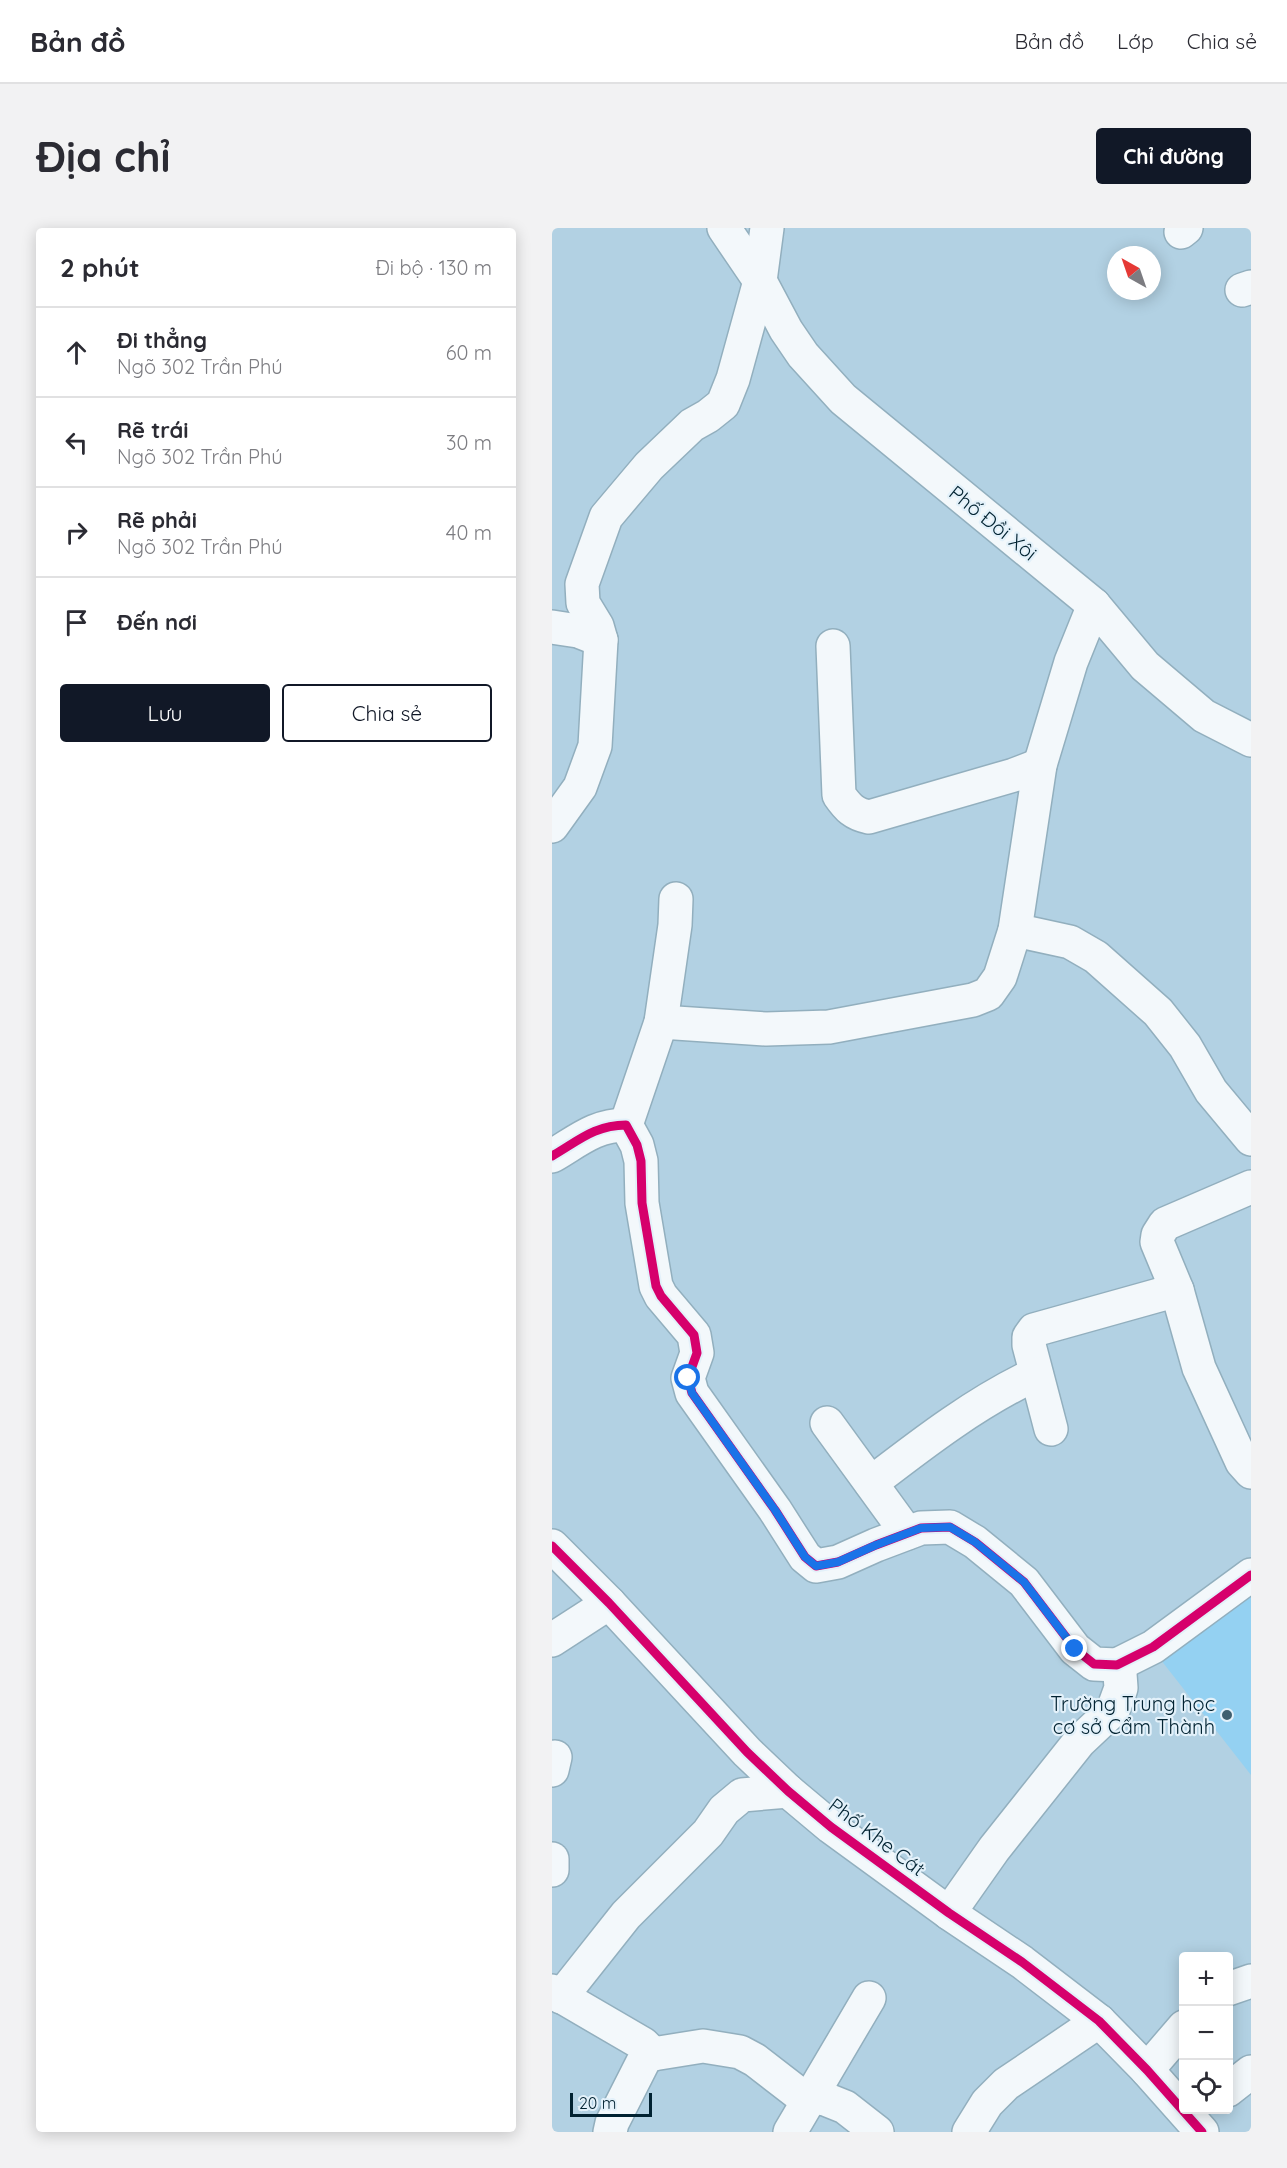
<!DOCTYPE html>
<html lang="vi">
<meta charset="utf-8">
<style>
:root{--surface:#fff;--page:#f2f2f3;--text:#2b2b33;--muted:#7c7c81;--line:#e1e1e2;--accent:#111827}
body{margin:0;font-family:Quicksand,sans-serif;background:var(--page);color:var(--text)}
.controls{position:absolute;right:18px;bottom:18px;display:grid;overflow:hidden;border-radius:6px;box-shadow:0 3px 15px #0003}
.controls button{width:54px;height:54px;display:grid;place-items:center;padding:0;border:0;border-bottom:2px solid var(--line);background:var(--surface);color:var(--text);font:30px sans-serif}
.compass{position:absolute;left:555px;top:18px;width:54px;height:54px;border-radius:50%;background:var(--surface);box-shadow:0 3px 15px #0003;rotate:320deg}
.scale{position:absolute;left:18px;bottom:15px;width:82px;box-sizing:border-box;padding-left:6px;border:3px solid #012231;border-top:0;font-size:16px;line-height:21px;white-space:nowrap;color:#012231;-webkit-text-stroke:4px #e3f1fa;paint-order:stroke}
.stop{position:absolute;width:18px;height:18px;margin:-14px;border:4px solid #1a73e8;border-radius:50%;background:#fff}
.stop.end{background:#1a73e8;border-color:#fff;box-shadow:0 2px 6px #0008}
.list{margin:0;padding:0;list-style:none}
h2{display:flex;justify-content:space-between;align-items:center;height:78px;margin:0;padding:0 24px;font-size:26px}
h2 small{font-size:20px;font-weight:400;color:var(--muted)}
.list li{display:grid;grid-template-columns:39px 1fr auto;gap:18px;align-items:center;box-sizing:border-box;height:90px;padding:0 24px;border-top:2px solid var(--line)}
.list b{display:block;font-size:22px;white-space:nowrap}
.list p{margin:0;font-size:20px;white-space:nowrap;color:var(--muted)}
.list em{font-size:20px;font-style:normal;color:var(--muted)}
.actions{display:flex;gap:12px;padding:18px 24px}
.actions a{flex:1;padding:14px 0;border:2px solid var(--accent);border-radius:6px;text-align:center;font-size:21px;color:var(--accent)}
.actions .main{background:var(--accent);color:#fff}
.icon{flex:none;width:33px;height:33px;fill:none;stroke:currentColor;stroke-width:2;stroke-linecap:round;stroke-linejoin:round}
.map{position:relative;flex:none;width:699px;height:1904px;overflow:hidden;border-radius:6px}
header{display:flex;align-items:center;gap:36px;box-sizing:border-box;height:84px;padding:0 30px;background:var(--surface);border-bottom:2px solid var(--line)}
header strong{font-size:28px}
nav{display:flex;gap:33px;margin-inline-start:auto;font-size:21px}
.intro{display:flex;align-items:center;justify-content:space-between;box-sizing:border-box;height:144px;padding:0 36px}
h1{margin:0;font-size:42px}
.button{padding:15px 27px;border-radius:6px;background:var(--accent);color:#fff;font-size:21px;font-weight:700}
main{display:flex;gap:36px;padding:0 36px}
aside{flex:1;background:var(--surface);border-radius:6px;box-shadow:0 3px 15px #0003}
.map>svg:first-child{display:block}
.built{fill:#94d1f2}
.lines{fill:none;stroke-linecap:round;stroke-linejoin:round}
.minor-casing{stroke:#92afbe;stroke-width:36}
.minor{stroke:#f3f8fb;stroke-width:33}
.cycleway-casing{stroke:#e3f1fa;stroke-width:13}
.cycleway{stroke:#d6006c;stroke-width:9}
.route{stroke:#1a73e8;stroke-width:8}
.poi-dot{fill:#3f5f6f;stroke:#e3f1fa;stroke-width:2}
.labels{text-anchor:middle;stroke-width:4.5;stroke-linejoin:round;paint-order:stroke}
.street-label{font-size:20px;fill:#012231;stroke:#e3f1fa}
.poi-label{font-size:20px;fill:#012231;stroke:#e3f1fa;text-anchor:end}
</style>
<header>
<strong>Bản đồ</strong>
<nav><a>Bản đồ</a><a>Lớp</a><a>Chia sẻ</a></nav>
</header>
<div class="intro"><h1>Địa chỉ</h1><a class="button">Chỉ đường</a></div>
<main>
<aside>
<h2>2 phút<small>Đi bộ · 130 m</small></h2>
<ul class="list">
<li><svg class="icon" aria-label="ahead" viewBox="0 0 24 24"><path d="M12 20V5M6 11l6-6 6 6"/></svg><div><b>Đi thẳng</b><p>Ngõ 302 Trần Phú</p></div><em>60 m</em></li>
<li><svg class="icon" aria-label="left" viewBox="0 0 24 24"><path d="M17 20v-9H6M10 6l-5 5 5 5"/></svg><div><b>Rẽ trái</b><p>Ngõ 302 Trần Phú</p></div><em>30 m</em></li>
<li><svg class="icon" aria-label="right" viewBox="0 0 24 24"><path d="M7 20v-9h11M14 6l5 5-5 5"/></svg><div><b>Rẽ phải</b><p>Ngõ 302 Trần Phú</p></div><em>40 m</em></li>
<li><svg class="icon" aria-label="arrive" viewBox="0 0 24 24"><path d="M6 21V4h12l-3 4 3 4H6"/></svg><div><b>Đến nơi</b></div></li>
</ul>
<div class="actions"><a class="main">Lưu</a><a>Chia sẻ</a></div>
</aside>
<div class="map">
<svg width="699" height="1904" viewBox="0 0 699 1904">
<rect width="100%" height="100%" fill="#b2d1e3"/>
<!-- built -->
<polygon class="built" points="699,1358 699,1547 605,1427"/>
<g class="lines">
<!-- minor casing -->
<g class="minor-casing">
<g id="minor">
<polyline points="172,0 208,53 234,102 251,127 291,171 542,377 593,438 652,488 699,512"/>
<polyline points="629,4 634,0"/>
<polyline points="690,62 699,59"/>
<polyline points="0,399 26,403 49,412"/>
<path d="M281 418 287 567C296 580 302 586 317 589L462 547 488 537"/>
<polyline points="0,598 28,559 43,518 49,412 45,398 31,375 30,356 54,289 97,238 140,197 156,188 171,176 181,151 208,53 215,0"/>
<polyline points="463,702 518,714 544,729 606,784 633,818 659,863 699,911"/>
<polyline points="109,794 214,801 277,799 421,772 436,766 448,749 463,702 488,537 519,434 542,377"/>
<polyline points="74,897 109,794 123,697 124,671"/>
<path d="M0 928C26 913 43 897 74 897L85 917 89 933 90 975 104 1058 109 1068 142 1107 145 1125 136 1150 140 1165 223 1282 253 1329 264 1338 286 1334 324 1317 369 1300 398 1299 423 1314 472 1354 523 1421 542 1436 565 1437 601 1419 699 1347"/>
<polyline points="699,959 613,996 606,1007 605,1014 625,1062 647,1140 690,1234 699,1244"/>
<polyline points="275,1195 355,1305"/>
<polyline points="499,1201 477,1117 477,1109 482,1102 625,1062"/>
<path d="M319 1255C371 1215 424 1174 484 1146"/>
<polyline points="0,1318 57,1375 195,1524 236,1563 279,1599 397,1685 470,1734 547,1793 595,1842 650,1904"/>
<polyline points="0,1412 57,1375"/>
<polyline points="0,1542 3,1529"/>
<polyline points="0,1631 0,1642"/>
<polyline points="397,1685 442,1621 527,1514 561,1482 569,1460 568,1446 565,1437"/>
<polyline points="676,1761 699,1753"/>
<polyline points="0,1763 91,1816 101,1826 93,1830 60,1895 58,1904"/>
<polyline points="9,1769 74,1687 156,1605 172,1582 190,1567 236,1563"/>
<polyline points="101,1826 151,1818 188,1824 203,1832 247,1866 273,1871 293,1879 325,1904"/>
<polyline points="595,1842 632,1799"/>
<polyline points="676,1862 699,1844"/>
<polyline points="238,1904 317,1770"/>
<polyline points="417,1904 435,1875 454,1856 547,1793"/>
</g>
</g>
<!-- minor -->
<use href="#minor" class="minor"/>
<!-- cycleway casing -->
<g class="cycleway-casing">
<g id="cycleway">
<path d="M0 928C26 913 43 897 74 897L85 917 89 933 90 975 104 1058 109 1068 142 1107 145 1125 136 1150 140 1165 223 1282 253 1329 264 1338 286 1334 324 1317 369 1300 398 1299 423 1314 472 1354 523 1421 542 1436 565 1437 601 1419 699 1347"/>
<polyline points="0,1318 57,1375 195,1524 236,1563 279,1599 397,1685 470,1734 547,1793 595,1842 650,1904"/>
</g>
</g>
<!-- cycleway -->
<use href="#cycleway" class="cycleway"/>
</g>
<g class="lines">
<!-- route -->
<polyline class="route" points="136,1150 140,1165 223,1282 253,1329 264,1338 286,1334 324,1317 369,1300 398,1299 423,1314 472,1354 523,1421"/>
</g>
<!-- markers -->
<circle class="poi-dot" cx="675" cy="1487" r="6"/>
<g class="labels">
<!-- street labels -->
<g class="street-label">
<text transform="translate(441 295) rotate(39)" y="7">Phố Đồi Xôi</text>
<text transform="translate(325 1609) rotate(37)" y="7">Phố Khe Cát</text>
</g>
<!-- poi labels -->
<g class="poi-label">
<text x="663" y="1483">Trường Trung học<tspan x="663" dy="23">cơ sở Cẩm Thành</tspan></text>
</g>
</g>
</svg>
<div class="controls">
<button>+</button>
<button>−</button>
<button><svg class="icon" aria-label="locate" viewBox="0 0 24 24"><circle cx="12" cy="12" r="6"/><path d="M12 2v4M12 18v4M2 12h4M18 12h4"/></svg></button>
</div>
<svg class="compass" viewBox="-18 -18 36 36"><path d="M0-13l5 13h-10z" fill="#e53935"/><path d="M0 13l5-13h-10z" fill="#7c7c81"/></svg>
<div class="scale">20 m</div>
<div class="stop" style="left:136px;top:1150px"></div>
<div class="stop end" style="left:523px;top:1421px"></div>
</div>
</main>
